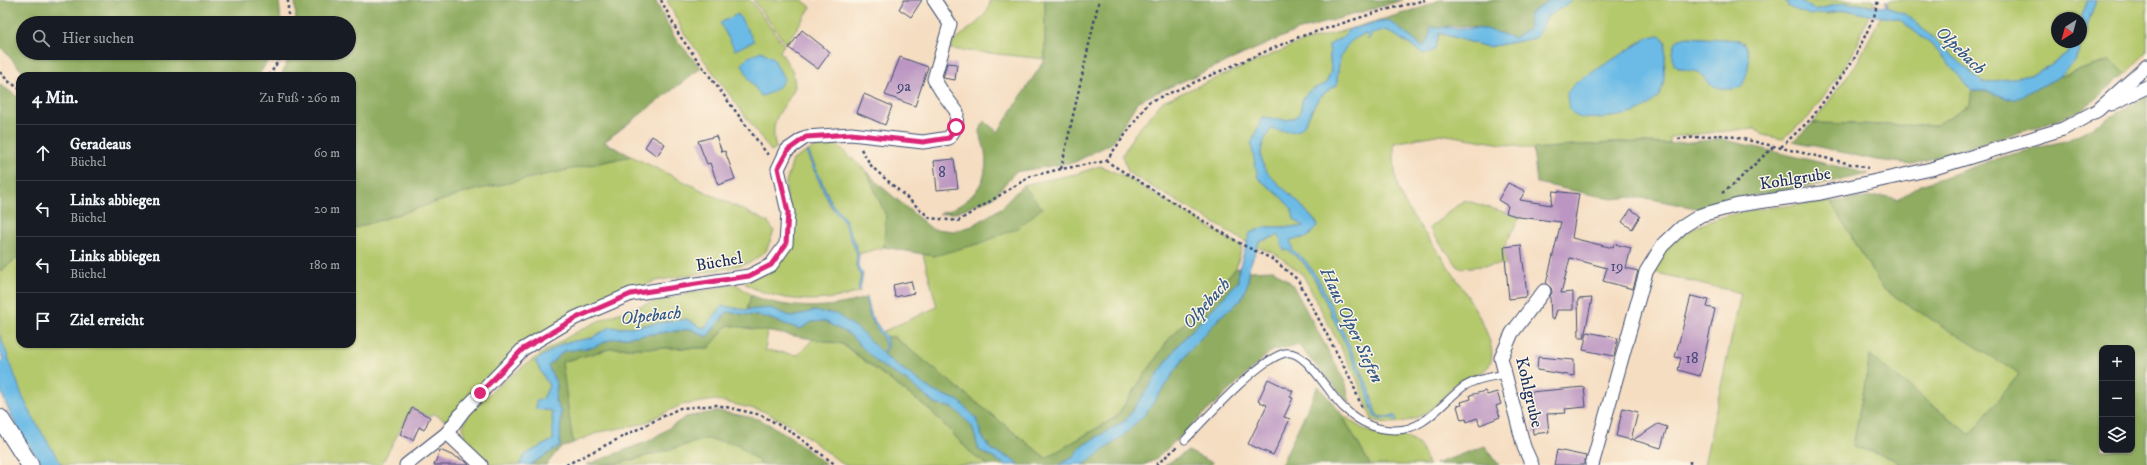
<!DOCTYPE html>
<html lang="de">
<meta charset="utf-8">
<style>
:root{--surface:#171b24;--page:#242831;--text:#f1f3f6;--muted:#9ea1a6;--line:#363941}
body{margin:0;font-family:"IM FELL DW Pica",serif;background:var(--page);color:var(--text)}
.controls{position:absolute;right:12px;bottom:12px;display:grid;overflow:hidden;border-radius:8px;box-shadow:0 1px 3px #0004}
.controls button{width:36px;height:36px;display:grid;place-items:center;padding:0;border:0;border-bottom:1px solid var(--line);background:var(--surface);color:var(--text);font:20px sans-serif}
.compass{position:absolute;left:2051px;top:12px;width:36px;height:36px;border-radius:50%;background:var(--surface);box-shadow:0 1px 3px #0004;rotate:216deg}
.stop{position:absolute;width:12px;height:12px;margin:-9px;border:3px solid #db2777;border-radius:50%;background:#fff}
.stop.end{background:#db2777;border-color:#fff;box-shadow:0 1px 4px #0008}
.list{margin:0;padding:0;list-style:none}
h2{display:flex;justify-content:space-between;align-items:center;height:52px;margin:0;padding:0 16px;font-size:17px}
h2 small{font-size:13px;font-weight:400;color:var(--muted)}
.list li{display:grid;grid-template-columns:26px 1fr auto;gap:12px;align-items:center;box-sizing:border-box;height:56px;padding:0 16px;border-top:1px solid var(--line)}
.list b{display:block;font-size:15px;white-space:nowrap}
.list p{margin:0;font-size:13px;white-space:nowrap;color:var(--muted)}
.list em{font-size:13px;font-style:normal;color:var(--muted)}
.icon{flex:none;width:22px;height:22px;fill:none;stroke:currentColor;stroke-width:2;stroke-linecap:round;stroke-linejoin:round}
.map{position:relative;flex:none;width:2147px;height:465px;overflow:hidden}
.search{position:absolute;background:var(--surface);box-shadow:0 1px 3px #0004;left:16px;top:16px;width:340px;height:44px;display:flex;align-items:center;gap:10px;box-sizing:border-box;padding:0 14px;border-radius:22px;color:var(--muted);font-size:15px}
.panel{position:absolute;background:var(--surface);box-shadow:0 1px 3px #0004;left:16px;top:72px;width:340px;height:276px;border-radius:12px}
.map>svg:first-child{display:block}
.green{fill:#b4c86c;stroke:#687c65;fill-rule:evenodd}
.forest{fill:#8fac60;stroke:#556e5f;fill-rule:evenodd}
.water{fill:#6cbbe6;stroke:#4475a2}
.building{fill:#bc96c2}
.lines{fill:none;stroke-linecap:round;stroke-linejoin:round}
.service-casing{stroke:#3c496d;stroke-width:9}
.minor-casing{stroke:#3c496d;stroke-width:15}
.tertiary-casing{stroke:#3c496d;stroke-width:19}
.path{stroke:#3c496d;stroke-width:2.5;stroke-dasharray:3 3;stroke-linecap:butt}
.service{stroke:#fff;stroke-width:7}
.minor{stroke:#fff;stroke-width:13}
.tertiary{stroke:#fff;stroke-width:17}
.route{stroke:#db2777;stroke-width:5}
.labels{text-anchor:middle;stroke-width:3;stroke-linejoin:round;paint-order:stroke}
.number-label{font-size:15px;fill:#434977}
.street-label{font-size:17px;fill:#1b2f5e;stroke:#fcf5e5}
.water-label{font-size:18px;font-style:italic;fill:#335987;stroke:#fcf5e5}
</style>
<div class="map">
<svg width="2147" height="465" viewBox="0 0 2147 465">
<rect width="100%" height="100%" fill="#fcf5e5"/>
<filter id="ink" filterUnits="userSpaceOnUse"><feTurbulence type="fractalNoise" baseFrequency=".025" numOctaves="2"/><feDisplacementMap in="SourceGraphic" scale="8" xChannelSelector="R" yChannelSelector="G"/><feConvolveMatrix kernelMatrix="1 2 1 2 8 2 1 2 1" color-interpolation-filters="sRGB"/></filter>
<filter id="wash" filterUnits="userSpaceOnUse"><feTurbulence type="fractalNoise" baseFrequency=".012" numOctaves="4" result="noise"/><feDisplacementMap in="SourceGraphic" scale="16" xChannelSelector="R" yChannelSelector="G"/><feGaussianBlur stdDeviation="0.9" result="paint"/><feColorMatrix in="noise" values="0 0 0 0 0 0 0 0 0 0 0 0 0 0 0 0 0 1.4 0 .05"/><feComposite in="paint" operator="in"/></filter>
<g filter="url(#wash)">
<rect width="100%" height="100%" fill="#f5ddc1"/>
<!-- green -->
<g class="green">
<path d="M667 0H750L784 45 780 51 793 72 795 87C783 113 768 116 776 148L771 151 684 33Z"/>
<polygon points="753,0 802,0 811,7 786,44"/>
<path d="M990 0H1045V59L949 49C958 31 989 23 990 0Z"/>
<path d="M1573 0H1782L1787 2 1788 7 1827 14 1847 10 1869 15 1851 57 1808 118 1782 139 1763 135 1755 128 1670 137V144L1624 142 1533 149 1441 134 1394 143C1394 167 1394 185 1407 207 1424 236 1501 329 1491 361 1487 376 1467 375 1456 383 1451 387 1447 394 1442 399 1425 419 1398 428 1372 420L1357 379 1303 275 1276 254 1257 247 1259 242 1279 235 1288 250 1303 262 1316 281 1367 389 1371 409 1379 419 1394 418 1395 420V416L1380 417 1376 414 1369 388 1305 260 1290 249 1289 240 1308 237 1318 224 1297 201 1268 175 1261 160V144L1271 129C1307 137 1302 126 1317 101 1321 94 1331 89 1337 85 1338 67 1339 43 1359 36 1367 33 1377 33 1387 30L1424 54 1439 33 1488 47 1536 38 1547 17ZM1649 37 1664 39 1666 43 1663 87 1635 113 1583 119 1635 45ZM1684 37 1739 40 1744 43 1730 89 1711 85 1699 72 1678 68 1680 38Z"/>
<polygon points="1800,0 1875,0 1873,5 1845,3 1814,10"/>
<polygon points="1889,0 2088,0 2081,18 2057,18 2057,42 2072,42 2067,54 2050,66 2031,75 1983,83 1907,15 1887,7"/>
<polygon points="2096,0 2147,0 2147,52 2125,74 2110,60 2059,77 2075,61"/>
<polygon points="1881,16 1899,19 1933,46 1972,91 1970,104 1935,126 1813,123 1858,61"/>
<path d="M1350 29 1341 38 1329 45 1331 71 1326 84C1318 87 1309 89 1304 97 1301 101 1302 107 1300 112 1294 125 1273 118 1262 117L1258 178 1280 196 1292 209 1294 219 1305 227H1265L1250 233 1248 243 1129 173 1122 156 1133 136 1163 101 1299 43Z"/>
<polygon points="836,144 867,172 886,216 884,247 859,254 845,219 832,204 808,151 813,148"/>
<path d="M806 152 830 205 843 220 857 254 856 267 861 275 859 292C824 304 776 303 744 283L787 249 786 182 793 160Z"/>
<path d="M631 156 768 222 774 231 766 251 751 262 730 268 655 281 602 303 489 376 446 421 433 413 430 417 412 408 381 465H62C40 441 6 368 0 336 0 317 0 291 0 271L20 256V344H352V229L471 191Z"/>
<polygon points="1100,166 1126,177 1242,247 1236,268 1169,339 1116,417 1046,458 894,337 886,337 882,332 937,307 923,254 934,256 1042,208 1023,185 1076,174"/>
<polygon points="1464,200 1520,217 1504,247 1506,264 1459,268 1429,228"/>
<path d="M1831 202 1883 289 2020 374 1970 435 1870 356 1853 446 1893 459 1902 465H1704L1741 293 1653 272C1656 266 1659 258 1663 253 1704 206 1775 208 1831 202Z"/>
<path d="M736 284 751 295 747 310 722 306 705 327H700L687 319 622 328 610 327 592 338 563 343 535 361 549 386 543 399 552 411 553 440 526 454 519 465H492C483 457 462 441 463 428 465 412 486 397 497 387 534 357 574 329 619 313 656 299 697 292 736 284Z"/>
<polygon points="728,325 768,331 765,350 798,355 813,339 842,344 930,410 974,456 989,465 844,465 793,426 763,411 716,400 681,405 642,424 599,432 573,443 561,362 613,348 708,348"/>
<path d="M1341 413C1353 423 1366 433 1382 435 1397 437 1401 434 1415 442 1424 446 1423 459 1430 465H1370Z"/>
<polygon points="706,439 737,444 763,465 604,465 629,461"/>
</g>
<!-- forest -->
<g class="forest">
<polygon points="0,0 279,0 281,23 23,23 23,53 273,53 258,76 30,76 20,69 0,46"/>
<polygon points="295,0 655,0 674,37 701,68 604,142 631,156 471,191 352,229 352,76 281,76 291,53 349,53 349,23 296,23"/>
<path d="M1045 0H1403L1296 31 1138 101 1112 143 1075 162 1015 172 994 197 954 213 939 214C978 203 997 172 979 133L984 121 998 132 1045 59Z"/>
<path d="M1439 0H1550L1529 14V29L1514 38C1494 32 1471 24 1449 26 1439 27 1428 39 1423 47L1388 20 1350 29 1424 7Z"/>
<polygon points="2111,60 2125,74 2083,109 2047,124 1913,164 1876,160 1793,141 1813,123 1935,126 1970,104 1972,91 1987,91 2013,100 2059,77"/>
<polygon points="0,84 20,99 20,256 0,271"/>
<path d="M2147 95V465H1902L1893 459 1853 446 1870 356 1970 435 2019 374 1883 289 1831 202 1883 196 1898 199 1921 185 2002 157 2068 140 2109 118ZM2102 348H2132V450H2102Z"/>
<polygon points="1721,139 1869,174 1830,182 1745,197 1699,209 1652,199 1630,197 1613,199 1537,183 1533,149 1624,142 1670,144"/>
<polygon points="867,172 882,187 932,229 955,231 972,226 1001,208 1023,185 1042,208 1018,228 981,243 934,256 884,247 886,216"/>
<polygon points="1236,268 1239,269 1238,282 1179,344 1125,421 1080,447 1074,457 1058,465 1018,465 1014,460 992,450 981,435 976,418 959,401 933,391 883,355 888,347 886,337 894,337 1046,458 1116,417 1169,339"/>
<polygon points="1274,270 1292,284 1346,384 1350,404 1298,345 1271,351 1155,460 1143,465 1082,465 1146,413 1189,351 1221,316 1241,300 1248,282 1248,271"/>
<path d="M751 295C785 310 829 310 865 298L870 317 883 338 886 347 882 353 857 328 813 311 793 317 770 308 747 310Z"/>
<polygon points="727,312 765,317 800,329 812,322 824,321 849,334 879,364 907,381 935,404 954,408 972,426 979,450 1006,465 989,465 974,456 930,410 843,344 728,325 709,348 613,348 562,362 573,443 560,448 546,465 530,465 560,446 561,412 555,401 557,385 548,366 564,351 594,347 611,339 691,329 707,337"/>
<polygon points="1318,386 1341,413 1370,465 1281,465"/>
<polygon points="718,411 759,419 788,435 827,465 763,465 737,444 706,439 629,461 604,465 586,465 649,441 686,417"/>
<polygon points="1485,446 1499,465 1435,464"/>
<polygon points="1188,451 1213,463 1211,465 1165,465"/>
</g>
<!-- water -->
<g class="water">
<path d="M1550 0H1573L1547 17 1536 38 1488 47 1439 33 1435 50 1424 54 1387 30 1372 34 1368 40 1367 34C1341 40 1338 62 1337 85 1331 89 1321 94 1317 101 1301 127 1307 137 1271 129 1248 163 1268 174 1293 197 1302 206 1310 215 1318 225L1308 237 1290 240 1293 248 1291 249 1305 260 1319 280 1369 388 1376 414 1380 417 1395 416 1397 419 1395 421 1393 418 1379 419 1374 416 1366 389 1316 281 1303 262 1288 250 1284 251 1279 235 1259 242 1248 271V282L1241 300 1221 316 1189 351 1146 413 1124 435 1085 464 1058 465 1074 457 1080 447 1125 421 1179 344 1238 282 1239 269 1250 233 1265 227H1305L1294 219 1292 209 1280 196 1258 178 1251 144 1262 117C1273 118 1294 125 1300 112 1302 107 1301 101 1304 97 1309 89 1318 87 1326 84L1331 71 1329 45 1341 38 1350 29 1388 20 1423 47 1429 38 1431 27 1486 29 1514 38 1529 29V14Z"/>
<polygon points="1782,0 1800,0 1814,10 1845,3 1885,7 1886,0 1887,7 1907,15 1983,83 2031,75 2050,66 2067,54 2072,42 2081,42 2081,18 2088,0 2096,0 2075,61 2059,77 2013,100 1987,91 1972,91 1933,46 1899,19 1869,15 1847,10 1810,15 1788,7 1787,2"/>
<polygon points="738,14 754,41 735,50 720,23"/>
<path d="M1660 35C1668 42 1665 51 1665 60 1664 71 1665 84 1660 94 1655 101 1644 109 1636 112 1627 116 1586 121 1578 117 1569 112 1567 102 1567 93L1575 83 1649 37Z"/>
<path d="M1684 37 1739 40C1754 48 1749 75 1741 87 1733 91 1718 89 1710 84 1705 81 1703 75 1699 72L1682 69 1674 65C1672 55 1672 40 1684 37Z"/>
<path d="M761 51 773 58 784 79C780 88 771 94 761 96L750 81 742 64 747 58Z"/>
<polygon points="808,151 832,204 845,219 859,254 858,266 863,274 860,291 858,290 861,275 856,267 857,254 843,220 830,205 806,152"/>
<polygon points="867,297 872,317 886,337 888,347 883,355 933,391 959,401 976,418 981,435 991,450 1014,460 1018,465 1006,465 979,450 972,426 954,408 935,404 907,381 879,364 849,334 824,321 812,322 800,329 765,317 727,312 707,337 691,329 611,339 594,347 564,351 548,366 557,385 555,401 561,412 560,446 530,465 519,465 526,454 553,440 552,411 536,409 536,401 543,399 549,386 535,361 563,343 592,338 610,327 622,328 687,319 700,327 705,327 722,306 747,310 770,308 793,317 813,311 836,314 857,328 882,353 886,346 883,338 870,317 865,298"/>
<path d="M0 335 23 398 36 423 62 465H43C27 445 6 412 0 386 0 379 0 370 0 362L3 360 0 350Z"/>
</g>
<g id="blocks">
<!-- building -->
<g class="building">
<polygon points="904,0 922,0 911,17 899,9"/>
<polygon points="802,30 830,52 818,69 789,48"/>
<polygon points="900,57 928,67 915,106 885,95"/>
<polygon points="947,63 957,64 955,80 943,78"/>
<polygon points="864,94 892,106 885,125 857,113"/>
<polygon points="652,136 665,144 657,156 645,147"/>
<polygon points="716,136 722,152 725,151 735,179 718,185 710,163 707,164 698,141"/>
<polygon points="954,159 958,188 937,190 934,161"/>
<polygon points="1508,183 1525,191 1520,200 1551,205 1553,191 1579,194 1572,238 1613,248 1614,244 1631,248 1626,268 1638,271 1633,289 1603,281 1607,268 1570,258 1561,293 1573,292 1573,310 1557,310 1554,319 1551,319 1550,296 1552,292 1551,288 1546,284 1561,222 1519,217 1506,213 1508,206 1498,200"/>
<polygon points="1631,209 1640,216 1632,229 1622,222"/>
<polygon points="1521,245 1527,295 1525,297 1509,299 1504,247"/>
<polygon points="911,281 914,293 895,297 893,285"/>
<polygon points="1691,296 1709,300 1707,307 1715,309 1700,376 1678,370 1681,358 1675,357"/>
<polygon points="1592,298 1584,338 1579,338 1578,299"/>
<polygon points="1587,332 1618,338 1614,356 1583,350"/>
<polygon points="1538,357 1574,360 1574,376 1537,370"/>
<polygon points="1268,379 1293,391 1290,397 1293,398 1284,417 1290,419 1273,455 1248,444 1267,405 1258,401"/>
<polygon points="1584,387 1586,407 1565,409 1566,413 1547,414 1549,432 1533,434 1530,392"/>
<polygon points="1485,391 1487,395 1497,392 1501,404 1496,406 1500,417 1480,425 1477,418 1467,422 1466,419 1461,420 1457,406 1462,405 1461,402 1471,399 1470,395"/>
<polygon points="412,408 430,417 424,430 419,427 413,440 400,434"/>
<polygon points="1623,408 1638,412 1631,440 1616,436"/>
<polygon points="1658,424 1667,427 1661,448 1633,440"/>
<polygon points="440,450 465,461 469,465 434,465"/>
<polygon points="1557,450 1586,456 1584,465 1554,465"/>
</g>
</g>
</g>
<g filter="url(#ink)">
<use href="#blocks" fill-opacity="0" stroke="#3c496d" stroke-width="1"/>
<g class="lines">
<!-- service casing -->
<g class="service-casing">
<path id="service" d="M1185 440C1205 419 1259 359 1285 353 1306 348 1330 397 1345 409 1359 422 1375 430 1394 430 1424 431 1441 404 1462 388 1474 379 1491 377 1505 374"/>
</g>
<!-- minor casing -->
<g class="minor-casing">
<g id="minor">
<polyline points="2111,104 2147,87"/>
<polyline points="447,433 481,465"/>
<polyline points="406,465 447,433 464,410 523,349 575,318 631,294 749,276 771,265 786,244 788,212 778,169 787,150 806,137 851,134 923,142 949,138 956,127 957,112 942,92 934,79 950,24 934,0"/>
<polyline points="1532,465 1524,447 1501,358 1512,333 1544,291"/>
<polyline points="1592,465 1646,272 1662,246 1682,227 1701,215 1738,205 1821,193 1931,169 2063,129 2098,110 2147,66"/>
</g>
</g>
<!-- tertiary casing -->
<g class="tertiary-casing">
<polyline id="tertiary" points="0,418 30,465"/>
</g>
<!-- path -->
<g class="path">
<polyline points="288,0 288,23"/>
<polyline points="661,0 679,35 768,155"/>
<polyline points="0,72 8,81 20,89"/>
<polyline points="269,76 283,53"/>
<polyline points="1678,139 1719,135 1730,136 1868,168"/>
<polyline points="1781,147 1811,119 1854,59 1874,17 1878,0"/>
<polyline points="861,149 872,167 930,218 958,221 1031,176 1061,169 1106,161 1241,244 1274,260 1298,280 1352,382 1362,408"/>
<polyline points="1106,161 1149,102 1299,37 1381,11 1425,0"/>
<polyline points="1061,169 1099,0"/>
<polyline points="1722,193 1732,186 1775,145"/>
<polyline points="1690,461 1690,465"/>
<polyline points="566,465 680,408 717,405 761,415 790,431 836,465"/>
<polyline points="1156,465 1177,447"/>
</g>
<!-- service -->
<use href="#service" class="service"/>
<!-- minor -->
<use href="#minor" class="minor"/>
<!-- tertiary -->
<use href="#tertiary" class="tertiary"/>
</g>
</g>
<g class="lines" filter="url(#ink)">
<!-- route -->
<polyline class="route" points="480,393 523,349 576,318 631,294 749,276 771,265 786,244 788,212 778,168 788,150 806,137 851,134 923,142 949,138 956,127"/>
</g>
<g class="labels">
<!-- number labels -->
<g class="number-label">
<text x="904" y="91">9a</text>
<text x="942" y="177">8</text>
<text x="1617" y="271">19</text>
<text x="1692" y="363">18</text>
</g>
<!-- street labels -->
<g class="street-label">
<text transform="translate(1795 178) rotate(-9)" y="6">Kohlgrube</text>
<text transform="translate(719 261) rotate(-10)" y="6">Büchel</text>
<text transform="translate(1530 392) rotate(77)" y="6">Kohlgrube</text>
</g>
<!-- water labels -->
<g class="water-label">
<text transform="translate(1961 50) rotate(44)" y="6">Olpebach</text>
<text transform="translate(1206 303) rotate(-48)" y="6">Olpebach</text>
<text transform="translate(651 315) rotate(-6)" y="6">Olpebach</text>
<text transform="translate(1352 325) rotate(65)" y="6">Haus Olper Siefen</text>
</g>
</g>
</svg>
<div class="controls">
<button>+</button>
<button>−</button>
<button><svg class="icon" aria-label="layers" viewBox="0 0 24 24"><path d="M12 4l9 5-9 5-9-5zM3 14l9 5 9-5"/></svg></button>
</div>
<svg class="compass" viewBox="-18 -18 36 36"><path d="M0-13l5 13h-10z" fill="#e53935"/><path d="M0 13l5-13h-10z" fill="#9ea1a6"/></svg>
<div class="stop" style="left:956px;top:127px"></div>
<div class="stop end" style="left:480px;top:393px"></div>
<div class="search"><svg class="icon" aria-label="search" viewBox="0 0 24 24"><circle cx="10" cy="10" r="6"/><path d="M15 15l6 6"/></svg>Hier suchen</div>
<section class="panel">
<h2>4 Min.<small>Zu Fuß · 260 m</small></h2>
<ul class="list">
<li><svg class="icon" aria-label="ahead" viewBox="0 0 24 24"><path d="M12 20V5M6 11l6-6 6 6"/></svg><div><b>Geradeaus</b><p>Büchel</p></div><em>60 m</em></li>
<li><svg class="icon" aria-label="left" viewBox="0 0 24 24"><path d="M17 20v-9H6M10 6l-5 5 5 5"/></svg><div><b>Links abbiegen</b><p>Büchel</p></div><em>20 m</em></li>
<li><svg class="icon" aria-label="left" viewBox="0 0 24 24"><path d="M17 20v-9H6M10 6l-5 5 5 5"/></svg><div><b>Links abbiegen</b><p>Büchel</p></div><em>180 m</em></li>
<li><svg class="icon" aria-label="arrive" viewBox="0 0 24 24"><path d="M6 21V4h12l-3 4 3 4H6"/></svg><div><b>Ziel erreicht</b></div></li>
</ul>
</section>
</div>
